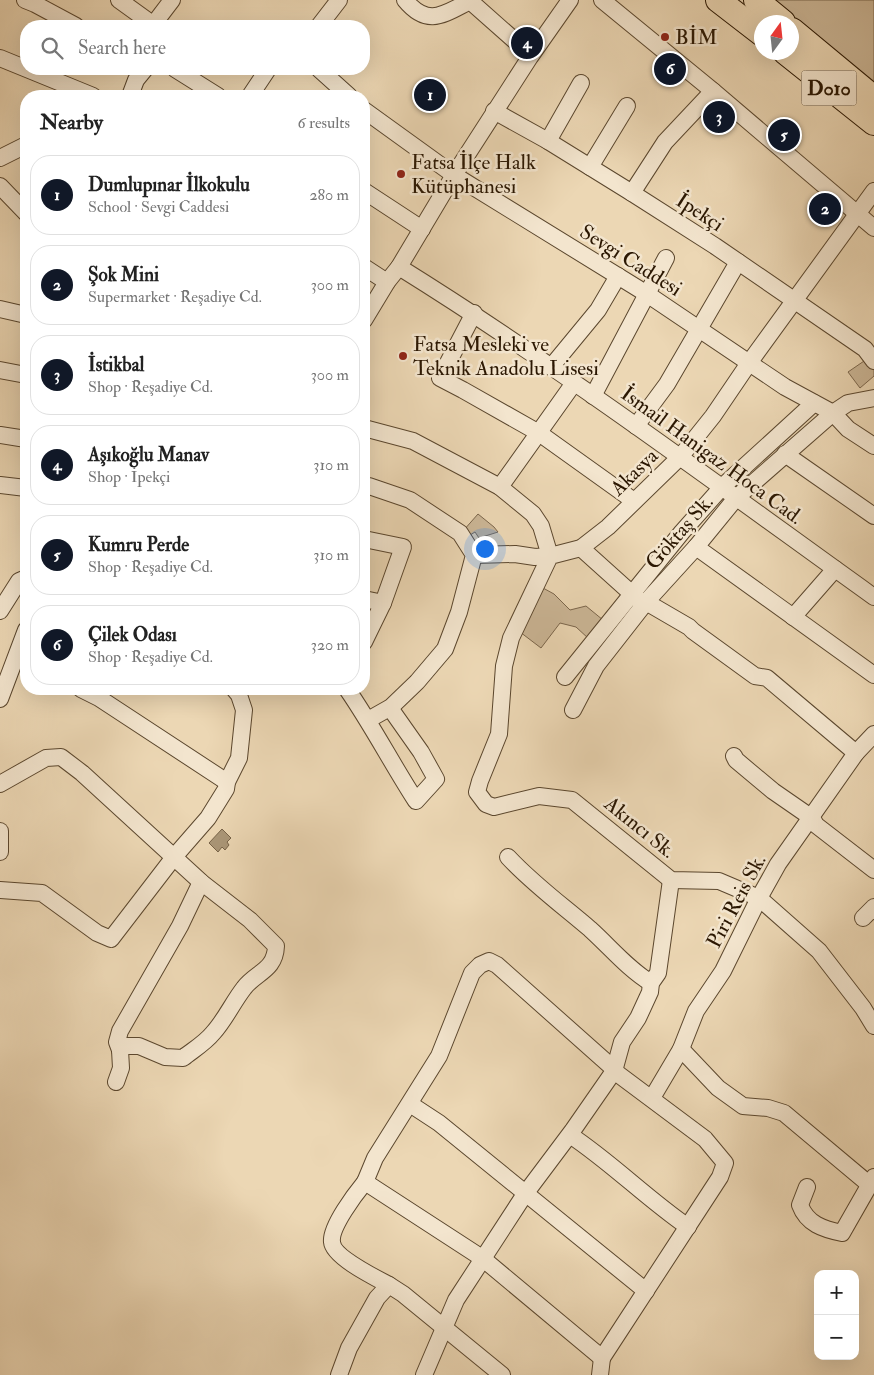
<!DOCTYPE html>
<meta charset="utf-8">
<style>
:root{--surface:#fff;--page:#f2f2f2;--text:#222;--muted:#767676;--line:#e0e0e0;--accent:#111827}
body{margin:0;font-family:"IM FELL Double Pica",serif;background:var(--page);color:var(--text)}
.controls{position:absolute;right:15px;bottom:15px;display:grid;overflow:hidden;border-radius:10px;box-shadow:0 5px 20px #0002}
.controls button{width:45px;height:45px;display:grid;place-items:center;padding:0;border:0;border-bottom:1px solid var(--line);background:var(--surface);color:var(--text);font:25px sans-serif}
.compass{position:absolute;left:754px;top:15px;width:45px;height:45px;border-radius:50%;background:var(--surface);box-shadow:0 5px 20px #0002;rotate:15deg}
.you{position:absolute;left:484px;top:548px;width:18px;height:18px;margin:-12px;border:4px solid #fff;border-radius:50%;background:#1a73e8;box-shadow:0 0 0 8px #1a73e833}
.badge{display:grid;place-items:center;width:32px;height:32px;border-radius:50%;background:var(--accent);color:#fff;font-size:16px;font-weight:700}
.pin{position:absolute;translate:-50% -50%;border:2px solid #fff;box-shadow:0 1px 5px #0006}
.list{margin:0;padding:0;list-style:none}
h2{display:flex;justify-content:space-between;align-items:center;height:65px;margin:0;padding:0 20px;font-size:21px}
h2 small{font-size:16px;font-weight:400;color:var(--muted)}
.list li{display:grid;grid-template-columns:32px 1fr auto;gap:15px;align-items:center;box-sizing:border-box;height:80px;margin:0 10px 10px;padding:0 10px;border:1px solid var(--line);border-radius:20px}
.list b{display:block;font-size:19px;white-space:nowrap}
.list p{margin:0;font-size:16px;white-space:nowrap;color:var(--muted)}
.list em{font-size:16px;font-style:normal;color:var(--muted)}
.icon{flex:none;width:28px;height:28px;fill:none;stroke:currentColor;stroke-width:2;stroke-linecap:round;stroke-linejoin:round}
.map{position:relative;flex:none;width:874px;height:1375px;overflow:hidden}
.search{position:absolute;background:var(--surface);box-shadow:0 5px 20px #0002;left:20px;top:20px;width:350px;height:55px;display:flex;align-items:center;gap:12px;box-sizing:border-box;padding:0 18px;border-radius:20px;color:var(--muted);font-size:19px}
.panel{position:absolute;background:var(--surface);box-shadow:0 5px 20px #0002;left:20px;top:90px;width:350px;height:605px;border-radius:20px}
.map>svg:first-child{display:block}
.green{fill:#cbb696;stroke:#7b664c}
.water{fill:#aa9677;stroke:#776348}
.lines{fill:none;stroke-linecap:round;stroke-linejoin:round}
.minor-casing{stroke:#5b472e;stroke-width:18}
.highway-casing{stroke:#2b1702;stroke-width:26}
.minor{stroke:#f3e5ce;stroke-width:16}
.highway{stroke:#ecd7b4;stroke-width:24}
.poi-dot{fill:#8f2418;stroke:#f3e5ce;stroke-width:2}
.labels{text-anchor:middle;stroke-width:5;stroke-linejoin:round;paint-order:stroke}
.shield{fill:#f3e5ce;stroke:#67553f;stroke-width:1}
.shield-label{font-size:20px;font-weight:bold;fill:#2b1702}
.poi-label{font-size:21px;fill:#2b1702;stroke:#f3e5ce;text-anchor:start}
.street-label{font-size:21px;fill:#2b1702;stroke:#f3e5ce}
</style>
<div class="map">
<svg width="874" height="1375" viewBox="0 0 874 1375">
<rect width="100%" height="100%" fill="#ecd7b4"/>
<filter id="stains"><feTurbulence type="fractalNoise" baseFrequency=".004" numOctaves="4"/><feColorMatrix values="0 0 0 0 .2 0 0 0 0 .09 0 0 0 0 .02 0 0 0 .5 -.17"/></filter>
<radialGradient id="worn" r=".72"><stop offset=".6" stop-color="#630" stop-opacity="0"/><stop offset="1" stop-color="#630" stop-opacity=".3"/></radialGradient>
<!-- green -->
<g class="green">
<polygon points="770,0 874,0 874,85"/>
<polygon points="867,359 874,367 874,376 860,388 848,372"/>
<polygon points="478,514 494,527 498,532 479,538 475,532 467,537 463,531"/>
<polygon points="543,588 554,594 570,610 586,606 603,620 589,639 576,627 560,623 541,648 520,632"/>
</g>
<!-- water -->
<polygon class="water" points="222,829 231,838 227,842 229,845 225,850 222,847 218,852 209,843"/>
<g class="lines">
<!-- minor casing -->
<g class="minor-casing">
<g id="minor">
<polyline points="25,0 35,4 76,26"/>
<polyline points="119,0 155,26"/>
<path d="M405 0C428 28 444 14 470 1L531 55"/>
<polyline points="602,0 713,91 874,228"/>
<polyline points="153,25 172,0"/>
<polyline points="319,26 339,0"/>
<polyline points="0,58 93,96"/>
<polyline points="175,69 218,96"/>
<polyline points="319,69 349,96"/>
<polyline points="130,96 136,80 145,69"/>
<polyline points="250,96 268,69"/>
<polyline points="364,110 454,175 647,294 785,387 833,413 848,429 874,446"/>
<polyline points="494,111 548,141 632,193 715,246 865,349 874,361"/>
<polyline points="548,141 581,83"/>
<polyline points="0,158 26,145"/>
<polyline points="590,167 627,106"/>
<polyline points="0,186 26,213"/>
<polyline points="364,191 422,229"/>
<polyline points="874,191 749,363 713,416 681,456 608,527 581,548 550,556 511,638 504,666 499,734 480,781 477,792 486,804 494,807 539,796 572,800 671,880 719,881 759,898 819,951 863,1008 874,1026"/>
<polyline points="632,193 665,142 713,91"/>
<polyline points="364,267 387,282"/>
<path d="M399 267C563 369 718 485 874 597"/>
<polyline points="0,309 26,315"/>
<polyline points="474,313 440,378 463,390 539,433 634,501"/>
<polyline points="364,320 387,282 399,267 454,175 530,57 570,0"/>
<polyline points="551,367 598,310 618,276"/>
<polyline points="0,370 26,375"/>
<polyline points="593,396 666,258"/>
<polyline points="636,426 667,384 738,262"/>
<polyline points="364,428 413,441 500,487 533,514 541,526 550,556 535,557 515,554 474,555"/>
<polyline points="0,435 26,439"/>
<polyline points="785,454 874,516"/>
<polyline points="0,485 26,488"/>
<polyline points="364,486 369,486 410,500 460,533 474,555 459,612 445,649 417,682 391,707 368,720"/>
<polyline points="500,487 574,383"/>
<polyline points="364,539 403,547 383,603 364,642"/>
<polyline points="696,547 874,675"/>
<polyline points="581,548 641,602 646,602 689,627 693,631 755,676 767,678 856,753"/>
<polyline points="364,599 383,603"/>
<polyline points="0,611 19,581 26,578"/>
<polyline points="793,617 835,569"/>
<polyline points="565,677 682,532 722,487 814,403"/>
<polyline points="81,689 99,698 227,782"/>
<path d="M347 689C372 725 392 764 416 801L436 779 421 752 390 708"/>
<polyline points="0,699 26,630"/>
<polyline points="573,710 596,666 646,602 696,547 736,498 833,413 848,403 874,398"/>
<polyline points="734,756 736,760 773,791 812,818 816,825 874,870"/>
<path d="M0 784 46 758 61 757 82 773 201 882 250 920 276 946C275 971 256 972 244 988 233 1002 225 1020 213 1033 205 1043 193 1050 183 1058L165 1057 139 1046H124L120 1050 121 1068 116 1082"/>
<polyline points="0,831 0,852"/>
<path d="M508 857C533 884 562 905 590 929 610 947 628 969 651 983"/>
<polyline points="0,890 42,893 97,933 111,939 174,857 208,818 226,789 227,782 239,758 244,710 239,695 234,689"/>
<polyline points="863,918 874,907"/>
<polyline points="681,1049 718,1088 743,1106 768,1108 784,1113 870,1185"/>
<polyline points="120,1050 117,1042 120,1031 180,926 201,882"/>
<polyline points="614,1069 497,965 489,961 480,965 472,973 439,1056 375,1158 365,1182 482,1258 602,1358 720,1177 725,1163 705,1139 614,1071"/>
<polyline points="652,1098 681,1049 696,1011 723,971 759,898 778,864 856,753 874,734"/>
<polyline points="410,1104 439,1123 646,1291"/>
<path d="M570 1135C612 1163 646 1198 688 1227"/>
<path d="M365 1182C356 1193 330 1227 332 1242 333 1257 376 1278 389 1285"/>
<path d="M807 1187 800 1205C807 1224 823 1229 842 1233L874 1177"/>
<polyline points="339,1375 349,1348 377,1298 389,1285 403,1294 502,1375"/>
<polyline points="424,1375 456,1300 525,1194 573,1130 614,1071 622,1042 638,1018 650,992 651,983 658,973 671,880"/>
<polyline points="600,1375 602,1358"/>
</g>
</g>
<!-- highway casing -->
<g class="highway-casing">
<g id="highway">
<polyline points="718,0 762,34"/>
<polyline points="756,0 783,22"/>
<polyline points="792,30 874,98"/>
<polyline points="785,52 874,123"/>
</g>
</g>
<!-- minor -->
<use href="#minor" class="minor"/>
<!-- highway -->
<use href="#highway" class="highway"/>
</g>
<!-- markers -->
<g class="poi-dot">
<circle cx="665" cy="37" r="5"/>
<circle cx="401" cy="174" r="5"/>
<circle cx="403" cy="356" r="5"/>
</g>
<g class="labels">
<!-- shield labels -->
<rect class="shield" x="801.5" y="70.5" width="55" height="35" rx="4"/>
<g class="shield-label">
<text x="829" y="95">D010</text>
</g>
<!-- poi labels -->
<g class="poi-label">
<text x="675" y="44">BİM</text>
<text x="411" y="169">Fatsa İlçe Halk<tspan x="411" dy="24">Kütüphanesi</tspan></text>
<text x="413" y="351">Fatsa Mesleki ve<tspan x="413" dy="24">Teknik Anadolu Lisesi</tspan></text>
</g>
<!-- street labels -->
<g class="street-label">
<text transform="translate(700 212) rotate(33)" y="7">İpekçi</text>
<text transform="translate(631 260) rotate(32)" y="7">Sevgi Caddesi</text>
<text transform="translate(712 455) rotate(36)" y="7">İsmail Hanigaz Hoca Cad.</text>
<text transform="translate(634 472) rotate(-44)" y="7">Akasya</text>
<text transform="translate(679 532) rotate(-49)" y="7">Göktaş Sk.</text>
<text transform="translate(640 827) rotate(39)" y="7">Akıncı Sk.</text>
<text transform="translate(736 901) rotate(-62)" y="7">Piri Reis Sk.</text>
</g>
</g>
<rect width="100%" height="100%" filter="url(#stains)"/>
<rect width="100%" height="100%" fill="url(#worn)"/>
</svg>
<div class="controls">
<button>+</button>
<button>−</button>
</div>
<svg class="compass" viewBox="-18 -18 36 36"><path d="M0-13l5 13h-10z" fill="#e53935"/><path d="M0 13l5-13h-10z" fill="#767676"/></svg>
<div class="you"></div>
<div class="pin badge" style="left:430px;top:95px">1</div>
<div class="pin badge" style="left:825px;top:209px">2</div>
<div class="pin badge" style="left:719px;top:117px">3</div>
<div class="pin badge" style="left:527px;top:43px">4</div>
<div class="pin badge" style="left:784px;top:135px">5</div>
<div class="pin badge" style="left:670px;top:69px">6</div>
<div class="search"><svg class="icon" aria-label="search" viewBox="0 0 24 24"><circle cx="10" cy="10" r="6"/><path d="M15 15l6 6"/></svg>Search here</div>
<section class="panel">
<h2>Nearby<small>6 results</small></h2>
<ul class="list">
<li><span class="badge">1</span><div><b>Dumlupınar İlkokulu</b><p>School · Sevgi Caddesi</p></div><em>280 m</em></li>
<li><span class="badge">2</span><div><b>Şok Mini</b><p>Supermarket · Reşadiye Cd.</p></div><em>300 m</em></li>
<li><span class="badge">3</span><div><b>İstikbal</b><p>Shop · Reşadiye Cd.</p></div><em>300 m</em></li>
<li><span class="badge">4</span><div><b>Aşıkoğlu Manav</b><p>Shop · İpekçi</p></div><em>310 m</em></li>
<li><span class="badge">5</span><div><b>Kumru Perde</b><p>Shop · Reşadiye Cd.</p></div><em>310 m</em></li>
<li><span class="badge">6</span><div><b>Çilek Odası</b><p>Shop · Reşadiye Cd.</p></div><em>320 m</em></li>
</ul>
</section>
</div>
